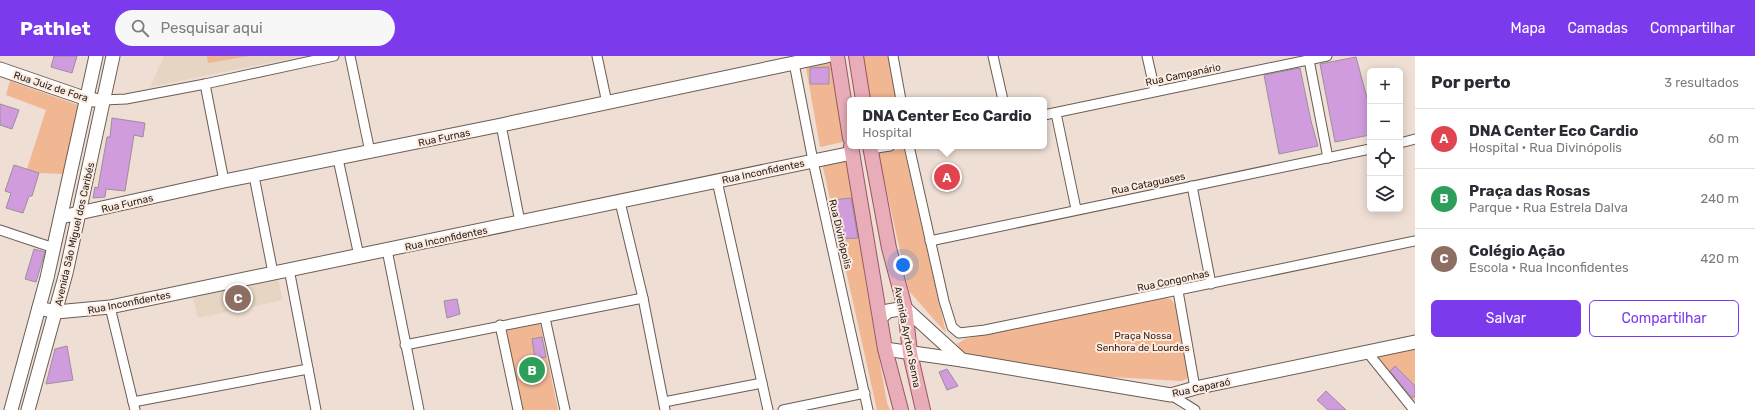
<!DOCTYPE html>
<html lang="pt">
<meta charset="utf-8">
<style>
:root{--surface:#fff;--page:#f7f7f7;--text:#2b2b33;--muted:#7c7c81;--line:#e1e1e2;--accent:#7c3aed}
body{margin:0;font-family:Rubik,sans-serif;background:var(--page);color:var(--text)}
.controls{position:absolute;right:12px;top:12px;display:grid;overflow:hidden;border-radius:6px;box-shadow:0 2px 10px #0003}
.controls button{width:36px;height:36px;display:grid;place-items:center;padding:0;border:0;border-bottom:1px solid var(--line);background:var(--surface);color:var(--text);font:20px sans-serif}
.you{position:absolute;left:903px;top:209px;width:14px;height:14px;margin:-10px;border:3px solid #fff;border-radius:50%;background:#1a73e8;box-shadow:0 0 0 6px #1a73e833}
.badge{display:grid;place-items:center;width:26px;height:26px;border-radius:50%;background:var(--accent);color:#fff;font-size:13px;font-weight:700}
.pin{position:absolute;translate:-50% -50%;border:2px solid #fff;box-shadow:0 1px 4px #0006}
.popup{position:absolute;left:847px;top:41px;width:200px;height:52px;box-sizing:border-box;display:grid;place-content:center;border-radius:6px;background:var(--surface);filter:drop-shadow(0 1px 3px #0005);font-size:13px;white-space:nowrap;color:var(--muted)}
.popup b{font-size:15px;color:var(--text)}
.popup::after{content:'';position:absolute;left:50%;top:100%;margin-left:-8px;border:8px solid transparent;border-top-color:var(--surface)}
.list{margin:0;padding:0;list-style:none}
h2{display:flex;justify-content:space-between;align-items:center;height:52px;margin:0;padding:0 16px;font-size:17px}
h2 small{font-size:13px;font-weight:400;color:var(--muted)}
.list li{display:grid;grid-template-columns:26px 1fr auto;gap:12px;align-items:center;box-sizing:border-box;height:60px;padding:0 16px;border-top:1px solid var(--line)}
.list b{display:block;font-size:15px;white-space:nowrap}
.list p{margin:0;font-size:13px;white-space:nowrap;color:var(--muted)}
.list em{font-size:13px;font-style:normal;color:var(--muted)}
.actions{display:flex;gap:8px;padding:12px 16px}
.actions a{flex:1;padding:9px 0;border:1px solid var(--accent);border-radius:6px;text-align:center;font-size:14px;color:var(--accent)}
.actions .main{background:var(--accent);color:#fff}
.icon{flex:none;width:22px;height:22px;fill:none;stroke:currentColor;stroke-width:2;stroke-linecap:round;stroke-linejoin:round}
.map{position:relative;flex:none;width:1415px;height:354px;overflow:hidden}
header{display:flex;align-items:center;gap:24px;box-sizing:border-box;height:56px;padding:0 20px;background:var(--accent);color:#fff}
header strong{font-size:19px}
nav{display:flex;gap:22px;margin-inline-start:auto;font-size:14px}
.search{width:280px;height:36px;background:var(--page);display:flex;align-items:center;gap:10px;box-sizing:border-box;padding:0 14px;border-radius:22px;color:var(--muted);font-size:15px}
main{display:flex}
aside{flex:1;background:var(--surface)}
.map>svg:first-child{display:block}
.education{fill:#e6d5c3}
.green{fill:#f1b692}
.building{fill:#d09cdd;stroke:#9a8f9c}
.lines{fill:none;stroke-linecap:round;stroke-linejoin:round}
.street-casing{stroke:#6b5d54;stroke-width:11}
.secondary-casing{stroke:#6b5d54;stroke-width:15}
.primary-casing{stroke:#995762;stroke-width:16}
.street{stroke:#fff;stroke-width:9}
.secondary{stroke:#fff;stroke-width:13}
.primary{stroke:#e8adb8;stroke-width:14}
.labels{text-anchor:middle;stroke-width:4;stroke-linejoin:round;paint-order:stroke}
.street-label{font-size:10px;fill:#241e1a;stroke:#fcebe1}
.park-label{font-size:10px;fill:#412310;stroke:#fcebe1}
</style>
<header>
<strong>Pathlet</strong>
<div class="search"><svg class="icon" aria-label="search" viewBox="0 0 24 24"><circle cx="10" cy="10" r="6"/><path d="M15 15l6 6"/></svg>Pesquisar aqui</div>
<nav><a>Mapa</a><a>Camadas</a><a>Compartilhar</a></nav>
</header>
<main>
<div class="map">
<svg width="1415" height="354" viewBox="0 0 1415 354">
<rect width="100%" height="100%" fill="#eeded4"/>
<!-- education -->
<g class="education">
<polygon points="164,0 303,0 150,31"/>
<polygon points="278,223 283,244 198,262 192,239"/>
</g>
<!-- green -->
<g class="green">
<polygon points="207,0 250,0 208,7"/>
<polygon points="863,0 891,0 898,44 870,44"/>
<polygon points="830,1 843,86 820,91 805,6"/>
<polygon points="10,25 78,49 65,118 39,117 27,113 46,54 6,39"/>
<polygon points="904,93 946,277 909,235 878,96"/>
<polygon points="851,101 864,217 887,347 890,354 877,354 822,107"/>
<polygon points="1164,242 1171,243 1175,249 1192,320 1182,325 1094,320 962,297 957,288 965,283 1039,266"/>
<polygon points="540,267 558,354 523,354 505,273"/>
<polygon points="1415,290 1415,347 1371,301"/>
</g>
<!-- building -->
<g class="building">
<polygon points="54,0 77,0 72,17 51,11"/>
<polygon points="1356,1 1370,53 1370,79 1335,86 1320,8"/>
<polygon points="829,11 829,28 810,28 810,12"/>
<polygon points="1300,12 1311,65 1318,90 1279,98 1264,19"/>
<polygon points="0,48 19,54 12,73 0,69"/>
<polygon points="112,62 145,67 143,81 134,79 125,135 106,133 105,141 93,142 95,131 98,132 107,81 110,81"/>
<polygon points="14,109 39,117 32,140 29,140 23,157 6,152 11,137 5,135"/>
<polygon points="851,142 858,182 836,183 832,144"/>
<polygon points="34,193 45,196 36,226 25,223"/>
<polygon points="457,243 460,258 447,262 444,245"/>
<polygon points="542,281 546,301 535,303 532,283"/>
<polygon points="67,290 73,324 46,328 55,293"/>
<polygon points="1395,310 1415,330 1415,340 1412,342 1390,315"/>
<polygon points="947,313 958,330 947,334 939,316"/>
<polygon points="1326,335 1346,354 1328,354 1317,344"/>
</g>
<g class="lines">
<!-- street casing -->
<g class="street-casing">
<g id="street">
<polyline points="350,0 370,96"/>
<polyline points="597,0 607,47"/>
<polyline points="893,0 901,44"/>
<polyline points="993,0 1003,44"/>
<polyline points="1147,0 1155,35"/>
<polyline points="1309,4 1328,102"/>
<polyline points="794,7 813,105 868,354"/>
<polyline points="205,28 224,125"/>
<polyline points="103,44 126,43 205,28 334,0"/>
<polyline points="1056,57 1076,153"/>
<polyline points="1044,59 1327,0"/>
<polyline points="501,69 520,166"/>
<polyline points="1400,87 1415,83"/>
<polyline points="909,90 944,245 952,271 959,277 985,274 1415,185"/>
<polyline points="870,93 890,90"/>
<polyline points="338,103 359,200"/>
<polyline points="254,120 273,217"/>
<polyline points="717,125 768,354"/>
<polyline points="1192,130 1211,228"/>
<polyline points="620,146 643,242 665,354"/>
<polyline points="0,174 54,192"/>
<polyline points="930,185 1370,93"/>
<polyline points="387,194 419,354"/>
<polyline points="289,213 316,354"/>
<polyline points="1178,235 1195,332"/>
<polyline points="110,251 135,354"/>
<polyline points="545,262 565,354"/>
<polyline points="500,269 518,354"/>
<polyline points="405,289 643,242"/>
<polyline points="1368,297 1414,354"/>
<polyline points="1171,339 1195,354"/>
<polyline points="133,346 308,313"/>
<polyline points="664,346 762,327"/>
<polyline points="783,354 865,337"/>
</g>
</g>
<!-- secondary casing -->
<g class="secondary-casing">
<g id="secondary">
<polyline points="0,13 87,43 95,44"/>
<polyline points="61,161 224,125 501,69 827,0"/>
<polyline points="39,252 56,256 110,251 852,97"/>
<polyline points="880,262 888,255 905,252 962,304"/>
<polyline points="885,293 962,304 1171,339 1195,332 1415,286"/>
<polyline points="11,354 47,222 96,0"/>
<polyline points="28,354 66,217 113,0"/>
</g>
</g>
<!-- primary casing -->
<g class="primary-casing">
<g id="primary">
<polyline points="837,0 850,82"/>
<polyline points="856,0 863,44"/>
<polyline points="851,90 885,293 901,354"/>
<polyline points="870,90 889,192 905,252 910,297 923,354"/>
</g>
</g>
<!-- street -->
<use href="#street" class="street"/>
<!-- secondary -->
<use href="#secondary" class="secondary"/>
<!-- primary -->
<use href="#primary" class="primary"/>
</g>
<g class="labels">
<!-- street labels -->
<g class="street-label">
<text transform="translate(1183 18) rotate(-12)" y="4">Rua Campanário</text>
<text transform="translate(51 30) rotate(18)" y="4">Rua Juiz de Fora</text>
<text transform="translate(444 81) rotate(-12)" y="4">Rua Furnas</text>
<text transform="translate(763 115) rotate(-12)" y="4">Rua Inconfidentes</text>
<text transform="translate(1148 127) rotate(-12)" y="4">Rua Cataguases</text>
<text transform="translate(127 147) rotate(-13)" y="4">Rua Furnas</text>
<text transform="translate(74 178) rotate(-77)" y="4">Avenida São Miguel dos Caribés</text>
<text transform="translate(841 178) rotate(77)" y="4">Rua Divinópolis</text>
<text transform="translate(446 182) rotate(-12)" y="4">Rua Inconfidentes</text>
<text transform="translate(1173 224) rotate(-12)" y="4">Rua Congonhas</text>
<text transform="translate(129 246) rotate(-11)" y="4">Rua Inconfidentes</text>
<text transform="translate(908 281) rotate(79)" y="4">Avenida Ayrton Senna</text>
<text transform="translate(1201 331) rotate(-12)" y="4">Rua Caparaó</text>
</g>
<!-- park labels -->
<g class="park-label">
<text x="1143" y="283">Praça Nossa<tspan x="1143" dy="12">Senhora de Lourdes</tspan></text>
</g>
</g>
</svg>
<div class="controls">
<button>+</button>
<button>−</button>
<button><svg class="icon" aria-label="locate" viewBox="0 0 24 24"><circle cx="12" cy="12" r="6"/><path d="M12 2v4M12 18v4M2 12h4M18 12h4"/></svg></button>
<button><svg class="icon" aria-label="layers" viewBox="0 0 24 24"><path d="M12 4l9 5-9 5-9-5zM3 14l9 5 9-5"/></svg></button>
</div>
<div class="you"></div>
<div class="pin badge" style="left:947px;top:121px;background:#e0444e">A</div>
<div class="popup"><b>DNA Center Eco Cardio</b>Hospital</div>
<div class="pin badge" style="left:532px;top:314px;background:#2e9e5b">B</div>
<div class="pin badge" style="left:238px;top:242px;background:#8d6e63">C</div>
</div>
<aside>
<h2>Por perto<small>3 resultados</small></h2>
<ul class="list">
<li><span class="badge" style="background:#e0444e">A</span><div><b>DNA Center Eco Cardio</b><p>Hospital · Rua Divinópolis</p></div><em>60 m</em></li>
<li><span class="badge" style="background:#2e9e5b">B</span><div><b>Praça das Rosas</b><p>Parque · Rua Estrela Dalva</p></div><em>240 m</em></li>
<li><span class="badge" style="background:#8d6e63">C</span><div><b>Colégio Ação</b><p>Escola · Rua Inconfidentes</p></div><em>420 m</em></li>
</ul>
<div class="actions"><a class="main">Salvar</a><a>Compartilhar</a></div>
</aside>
</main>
